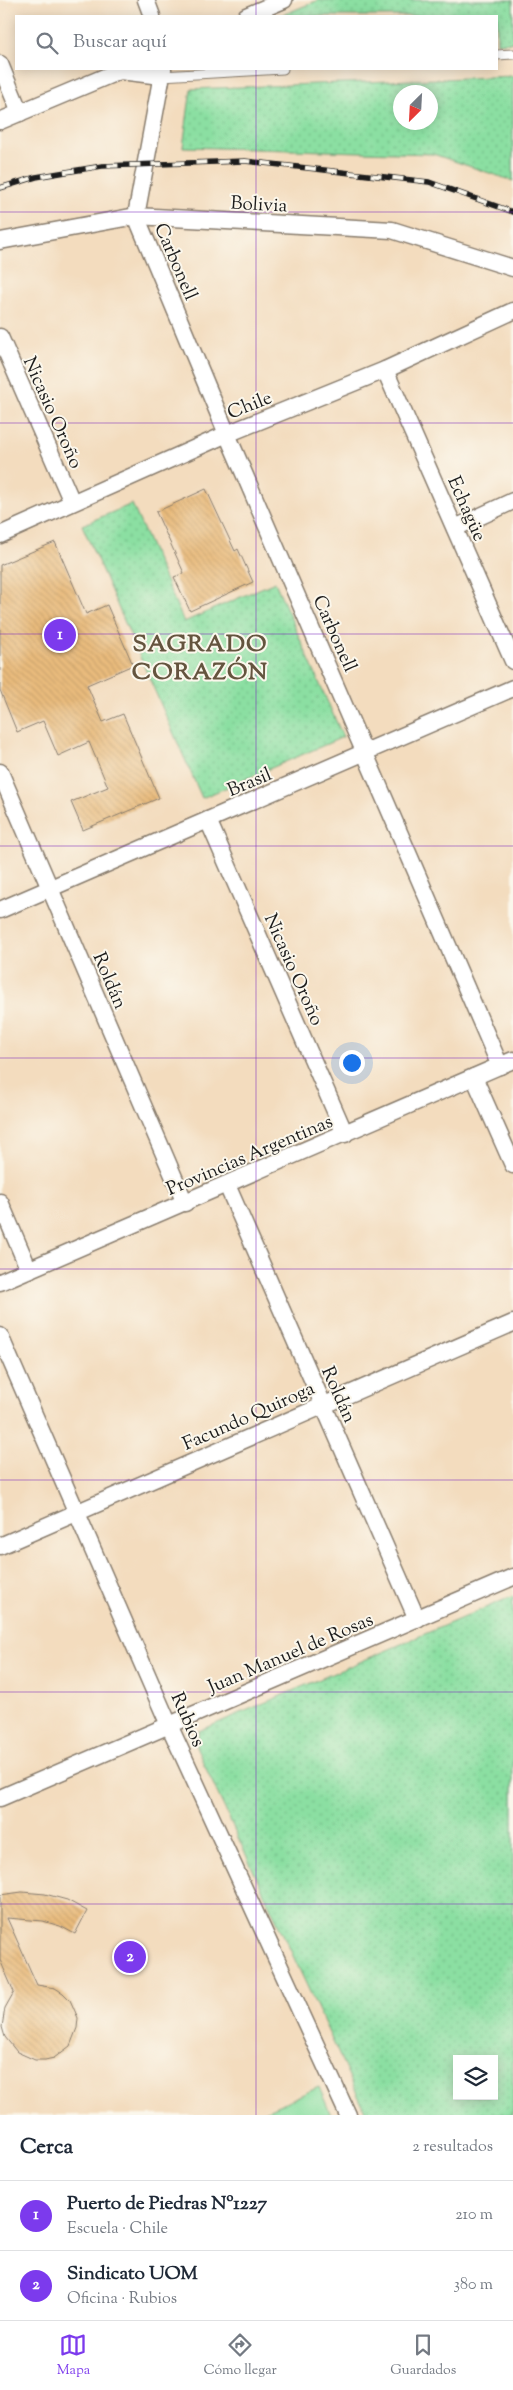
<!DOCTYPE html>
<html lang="es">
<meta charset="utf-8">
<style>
:root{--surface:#fff;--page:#f2f2f3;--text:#1f2937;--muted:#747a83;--line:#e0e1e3;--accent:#7c3aed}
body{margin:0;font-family:"Sorts Mill Goudy",serif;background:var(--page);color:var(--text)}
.controls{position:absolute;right:15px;bottom:15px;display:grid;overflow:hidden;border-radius:0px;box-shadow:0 2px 12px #0003}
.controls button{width:45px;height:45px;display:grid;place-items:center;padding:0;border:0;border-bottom:1px solid var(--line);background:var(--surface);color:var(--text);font:25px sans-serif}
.compass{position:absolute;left:393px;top:85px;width:45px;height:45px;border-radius:50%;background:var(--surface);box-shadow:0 2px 12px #0003;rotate:204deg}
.you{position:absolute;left:351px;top:1062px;width:18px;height:18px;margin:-12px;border:4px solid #fff;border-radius:50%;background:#1a73e8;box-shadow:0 0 0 8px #1a73e833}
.badge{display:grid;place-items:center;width:32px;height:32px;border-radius:50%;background:var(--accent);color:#fff;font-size:16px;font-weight:700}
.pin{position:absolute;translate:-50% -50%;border:2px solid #fff;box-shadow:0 1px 5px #0006}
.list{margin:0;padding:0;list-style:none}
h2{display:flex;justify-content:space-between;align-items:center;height:65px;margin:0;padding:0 20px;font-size:21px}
h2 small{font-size:16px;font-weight:400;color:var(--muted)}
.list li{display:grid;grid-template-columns:32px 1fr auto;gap:15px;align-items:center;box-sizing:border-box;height:70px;padding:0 20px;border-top:1px solid var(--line)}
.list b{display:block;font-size:19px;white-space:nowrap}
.list p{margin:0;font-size:16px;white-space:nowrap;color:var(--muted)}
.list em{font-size:16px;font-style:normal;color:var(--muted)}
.icon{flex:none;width:28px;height:28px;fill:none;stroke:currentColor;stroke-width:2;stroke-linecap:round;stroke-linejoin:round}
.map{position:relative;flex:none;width:513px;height:2115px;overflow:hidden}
.search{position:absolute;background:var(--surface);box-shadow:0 2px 12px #0003;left:15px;right:15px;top:15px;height:55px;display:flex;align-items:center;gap:12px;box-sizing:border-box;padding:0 18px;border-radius:0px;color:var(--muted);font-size:19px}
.sheet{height:205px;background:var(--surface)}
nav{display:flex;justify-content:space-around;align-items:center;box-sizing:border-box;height:70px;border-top:1px solid var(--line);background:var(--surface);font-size:14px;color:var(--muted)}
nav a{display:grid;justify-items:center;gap:2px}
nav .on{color:var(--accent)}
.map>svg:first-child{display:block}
.green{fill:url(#green-dots);stroke:#547e5f;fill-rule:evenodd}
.pitch{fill:#8bdfa2;stroke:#547e5f}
.building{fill:url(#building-back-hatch)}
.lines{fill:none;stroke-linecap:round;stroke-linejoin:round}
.lane-casing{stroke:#887c6d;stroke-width:11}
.street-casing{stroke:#887c6d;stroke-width:19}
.lane{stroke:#fff;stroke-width:9}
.street{stroke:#fff;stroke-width:16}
.rail-casing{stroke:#1c1c1c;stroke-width:5.5}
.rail{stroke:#fbf7ec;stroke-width:4;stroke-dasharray:11;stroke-linecap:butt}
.grid{fill:none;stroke:#7b2cbf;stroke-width:1;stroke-opacity:0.55}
.labels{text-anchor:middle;stroke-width:4;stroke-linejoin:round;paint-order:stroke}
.street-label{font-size:19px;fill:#1c1c1c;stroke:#fbf7ec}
.district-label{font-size:24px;font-weight:bold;letter-spacing:1px;fill:#64543e;stroke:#fbf7ec}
</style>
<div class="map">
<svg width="513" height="2115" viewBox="0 0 513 2115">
<defs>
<pattern id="green-dots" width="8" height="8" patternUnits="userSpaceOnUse" patternTransform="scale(1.25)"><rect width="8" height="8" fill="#8bdfa2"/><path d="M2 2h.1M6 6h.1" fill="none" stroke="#77bf8b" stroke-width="1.8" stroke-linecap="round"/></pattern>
<pattern id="building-back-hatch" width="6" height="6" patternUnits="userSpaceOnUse" patternTransform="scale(1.25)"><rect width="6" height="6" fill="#e9bb7d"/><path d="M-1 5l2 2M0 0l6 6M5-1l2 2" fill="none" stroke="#c7a06b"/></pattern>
</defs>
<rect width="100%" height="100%" fill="#fbf7ec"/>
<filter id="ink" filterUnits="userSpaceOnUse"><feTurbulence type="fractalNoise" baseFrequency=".02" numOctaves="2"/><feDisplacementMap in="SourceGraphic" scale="10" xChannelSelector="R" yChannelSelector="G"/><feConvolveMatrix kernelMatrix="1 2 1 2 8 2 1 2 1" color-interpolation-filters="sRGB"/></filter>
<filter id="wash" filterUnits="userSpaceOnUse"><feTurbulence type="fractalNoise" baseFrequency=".0096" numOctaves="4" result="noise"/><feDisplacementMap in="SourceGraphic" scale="20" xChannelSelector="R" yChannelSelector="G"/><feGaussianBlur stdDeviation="1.12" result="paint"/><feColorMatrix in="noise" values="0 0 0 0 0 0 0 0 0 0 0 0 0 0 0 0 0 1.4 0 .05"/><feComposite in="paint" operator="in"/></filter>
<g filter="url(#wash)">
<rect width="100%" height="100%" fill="#f3dcbe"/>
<!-- green -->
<g class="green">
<polygon points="319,0 513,0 513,42 497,43 497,16 280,16"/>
<path d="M513 76V181L433 154 183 147 191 89ZM430 92V122H400V92Z"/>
<polygon points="132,504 184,622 275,582 343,737 202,798 82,525"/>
<path d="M513 1596V2115H367L196 1747 199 1731ZM457 2059H494V2096H457Z"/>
</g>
<!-- pitch -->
<polygon class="pitch" points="319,2087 331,2115 256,2115"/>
<g id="blocks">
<!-- building -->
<g class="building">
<polygon points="206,489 235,551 238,549 253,582 190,611 174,577 184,573 156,512"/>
<polygon points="55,542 86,614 107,605 133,665 87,685 103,722 123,714 159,798 83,830 71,802 108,787 89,742 58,756 43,721 17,732 0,690 0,565"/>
<polygon points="22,1892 45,1894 67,1900 87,1911 75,1934 60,1926 43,1921 7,1918 37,1985 55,1988 63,1993 70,2000 78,2018 77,2028 70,2046 54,2058 45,2060 35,2060 17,2052 5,2037 2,2027 5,2008 14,1992 0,1960 0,1895"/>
</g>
</g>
</g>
<g filter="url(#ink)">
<use href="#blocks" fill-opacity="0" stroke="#887c6d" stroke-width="1"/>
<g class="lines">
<!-- lane casing -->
<g class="lane-casing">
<g id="lane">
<polyline points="497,55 513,54"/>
<polyline points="161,76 283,69"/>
</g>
</g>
<!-- street casing -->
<g class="street-casing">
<g id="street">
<polyline points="146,0 152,16"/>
<polyline points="246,16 284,0"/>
<polyline points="0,64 20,113"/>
<polyline points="163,69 136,216 227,434 500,1066"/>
<polyline points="120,71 161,76"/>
<polyline points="0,121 124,69"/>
<polyline points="0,241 136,216 392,230 513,268"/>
<polyline points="0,337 72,502"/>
<polyline points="385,370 513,661"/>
<polyline points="455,528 513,501"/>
<polyline points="0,535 227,434 385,370 513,311"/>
<polyline points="0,772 185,1203"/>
<polyline points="208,820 345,1134"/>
<polyline points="0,910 513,688"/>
<polyline points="474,1077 513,1165"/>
<polyline points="227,1185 417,1619"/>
<polyline points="0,1202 29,1270"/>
<polyline points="0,1282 513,1060"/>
<polyline points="0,1336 169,1725 348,2115"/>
<polyline points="0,1546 513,1323"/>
<polyline points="0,1798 513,1577"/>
</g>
</g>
<!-- lane -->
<use href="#lane" class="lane"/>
<!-- street -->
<use href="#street" class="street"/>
<!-- rail casing -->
<g class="rail-casing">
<polyline id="rail" points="0,188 36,177 102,166 245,161 429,182 513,212"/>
</g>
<!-- rail -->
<use href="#rail" class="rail"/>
</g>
</g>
<!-- grid -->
<path class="grid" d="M256 0V16M256 69V2115M0 212H513M0 423H513M0 634H513M0 846H513M0 1058H513M0 1269H513M0 1480H513M0 1692H513M0 1904H513"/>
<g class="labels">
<!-- street labels -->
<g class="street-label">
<text transform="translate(259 203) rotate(3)" y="7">Bolivia</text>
<text transform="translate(177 261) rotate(67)" y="7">Carbonell</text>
<text transform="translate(249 404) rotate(-22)" y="7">Chile</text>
<text transform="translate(54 412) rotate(66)" y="7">Nicasio Oroño</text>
<text transform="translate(468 508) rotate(66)" y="7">Echagüe</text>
<text transform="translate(336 633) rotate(66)" y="7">Carbonell</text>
<text transform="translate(249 781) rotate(-23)" y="7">Brasil</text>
<text transform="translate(295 969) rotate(66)" y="7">Nicasio Oroño</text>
<text transform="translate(111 980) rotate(67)" y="7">Roldán</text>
<text transform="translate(249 1154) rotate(-23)" y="7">Provincias Argentinas</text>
<text transform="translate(340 1394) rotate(66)" y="7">Roldán</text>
<text transform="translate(248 1415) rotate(-24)" y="7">Facundo Quiroga</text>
<text transform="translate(290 1652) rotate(-23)" y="7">Juan Manuel de Rosas</text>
<text transform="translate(189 1719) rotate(66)" y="7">Rubios</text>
</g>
<!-- district labels -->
<g class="district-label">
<text x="200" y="651">SAGRADO<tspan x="200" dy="28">CORAZÓN</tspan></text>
</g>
</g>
</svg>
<div class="controls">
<button><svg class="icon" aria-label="layers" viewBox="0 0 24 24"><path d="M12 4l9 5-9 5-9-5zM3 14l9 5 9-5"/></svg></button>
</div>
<svg class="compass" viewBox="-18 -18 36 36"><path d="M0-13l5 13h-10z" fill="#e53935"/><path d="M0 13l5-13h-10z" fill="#747a83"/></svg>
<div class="you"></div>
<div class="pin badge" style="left:60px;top:635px">1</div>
<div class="pin badge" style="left:130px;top:1957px">2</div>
<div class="search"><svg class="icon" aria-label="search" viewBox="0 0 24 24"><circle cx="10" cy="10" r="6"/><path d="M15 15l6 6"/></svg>Buscar aquí</div>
</div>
<section class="sheet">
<h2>Cerca<small>2 resultados</small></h2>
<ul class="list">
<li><span class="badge">1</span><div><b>Puerto de Piedras Nº1227</b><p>Escuela · Chile</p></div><em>210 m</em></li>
<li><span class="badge">2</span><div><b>Sindicato UOM</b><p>Oficina · Rubios</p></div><em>380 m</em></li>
</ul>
</section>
<nav>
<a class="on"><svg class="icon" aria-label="map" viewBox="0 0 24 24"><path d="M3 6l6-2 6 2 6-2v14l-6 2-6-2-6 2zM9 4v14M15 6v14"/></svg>Mapa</a>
<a><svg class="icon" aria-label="directions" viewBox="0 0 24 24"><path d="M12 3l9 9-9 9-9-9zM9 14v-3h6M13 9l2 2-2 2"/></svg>Cómo llegar</a>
<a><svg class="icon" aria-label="saved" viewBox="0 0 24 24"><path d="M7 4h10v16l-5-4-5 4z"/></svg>Guardados</a>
</nav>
